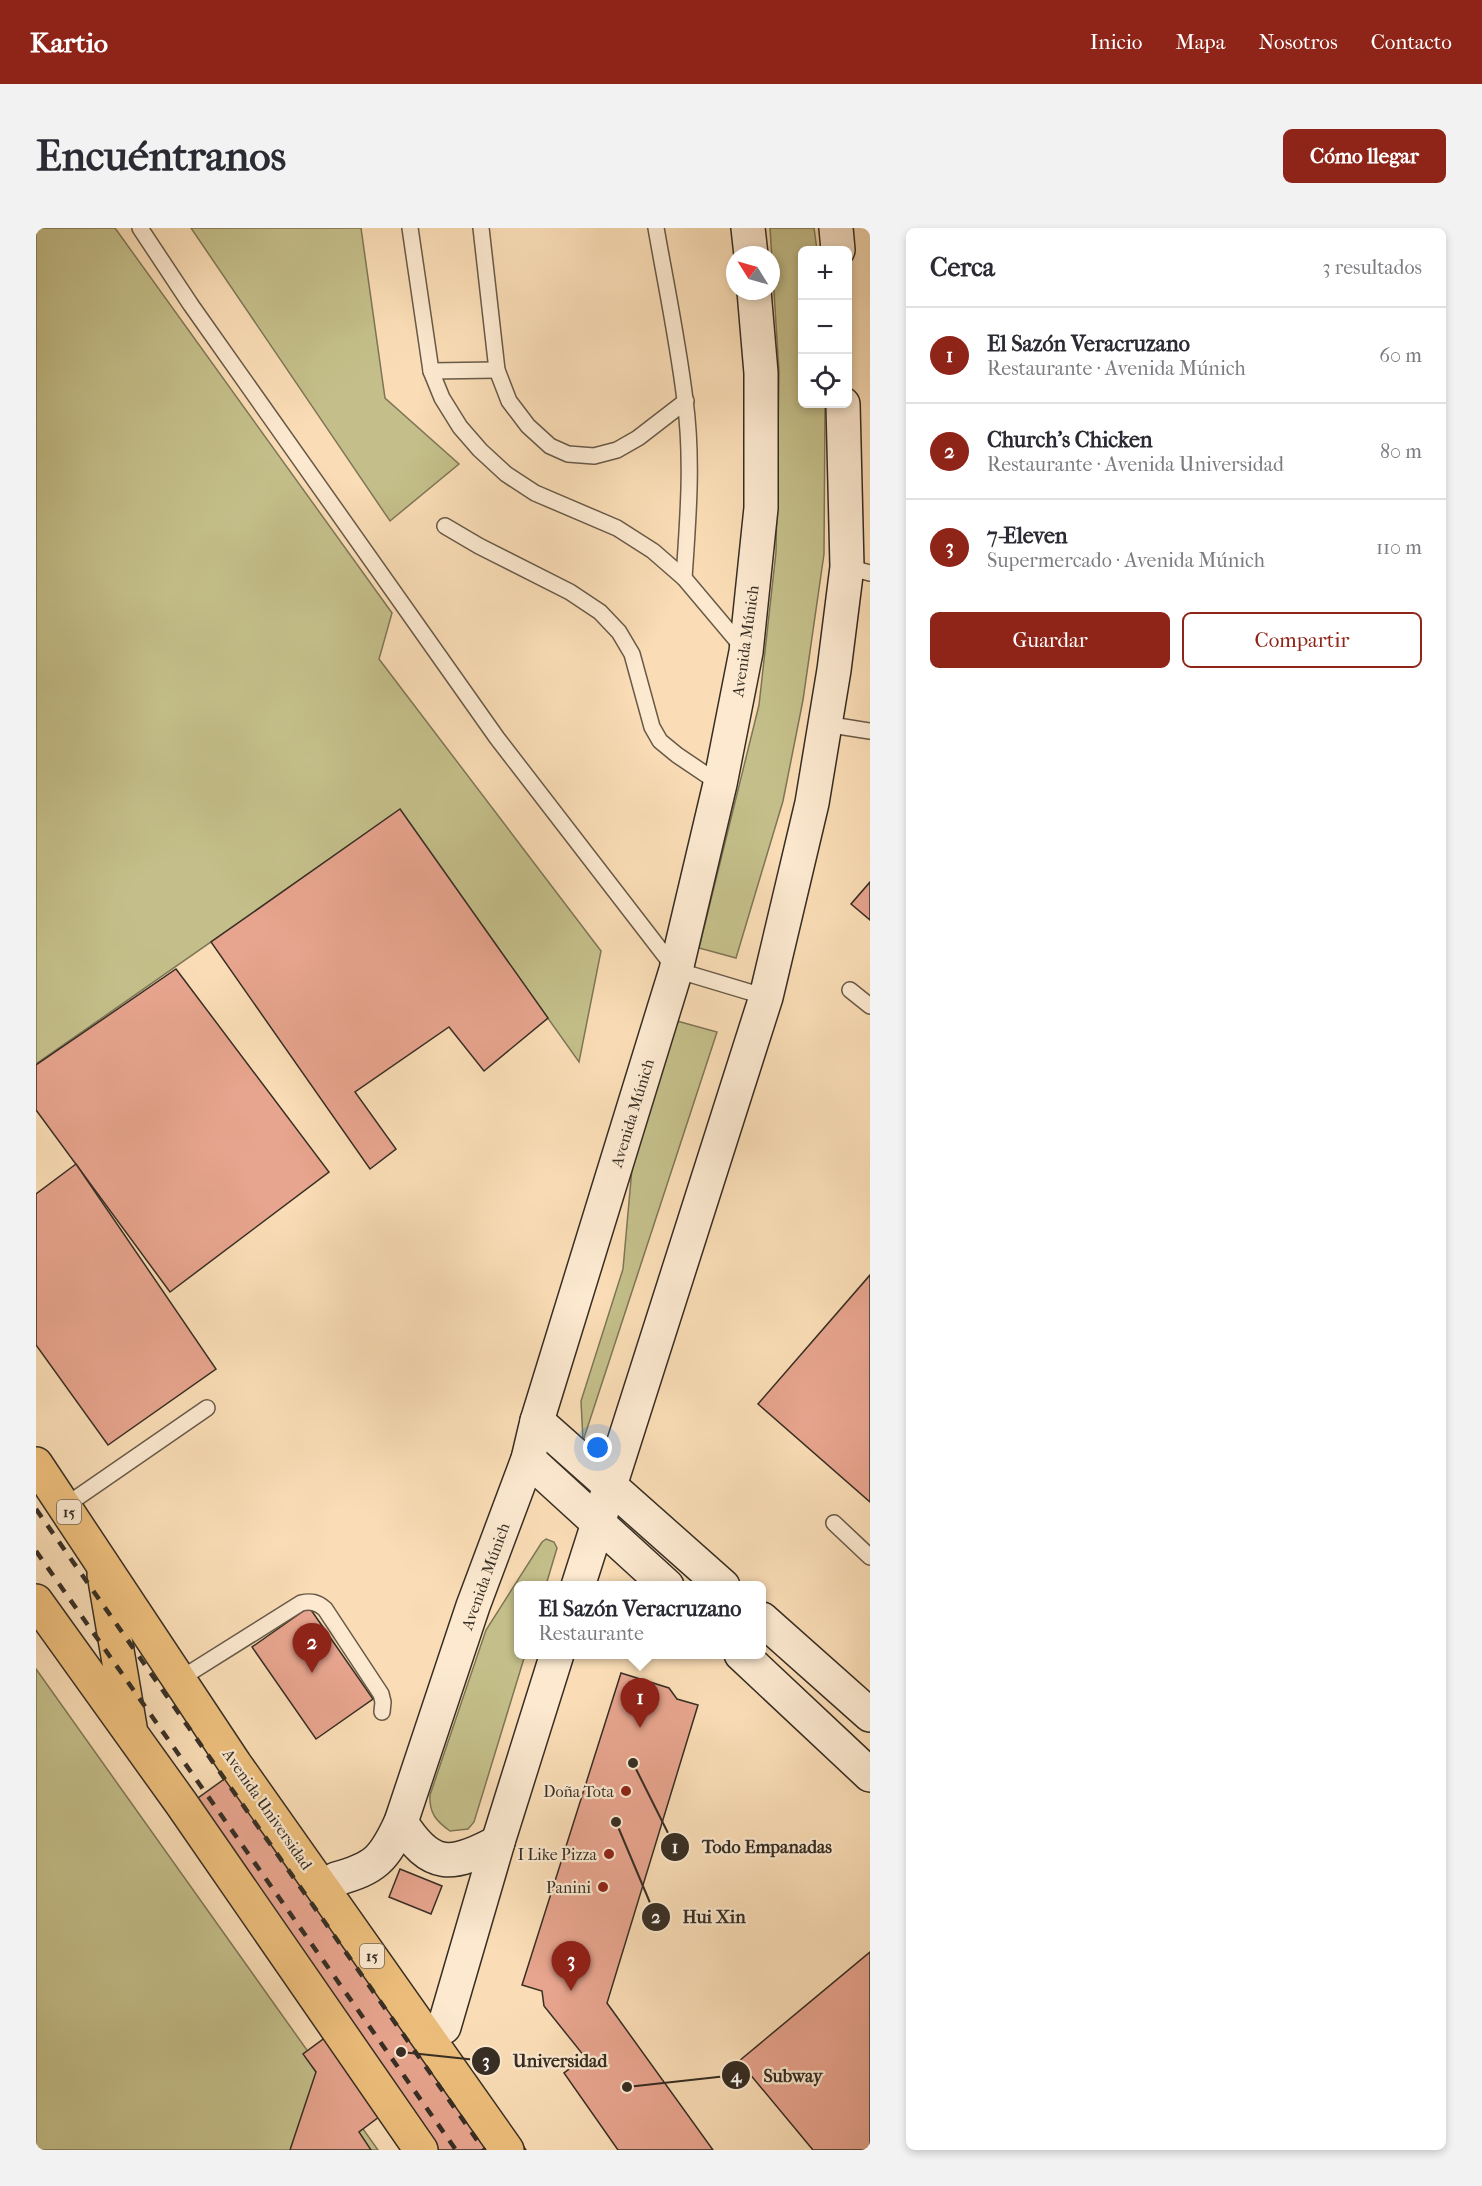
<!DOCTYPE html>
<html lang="es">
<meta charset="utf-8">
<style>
:root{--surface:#fff;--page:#f2f2f3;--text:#2b2b33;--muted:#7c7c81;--line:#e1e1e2;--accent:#8f2418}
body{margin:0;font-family:"IM FELL French Canon",serif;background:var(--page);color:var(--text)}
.controls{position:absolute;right:18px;top:18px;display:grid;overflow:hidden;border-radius:9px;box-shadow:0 3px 9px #0003}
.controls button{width:54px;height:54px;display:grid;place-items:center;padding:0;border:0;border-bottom:2px solid var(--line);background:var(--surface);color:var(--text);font:30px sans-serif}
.compass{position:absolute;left:690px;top:18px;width:54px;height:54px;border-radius:50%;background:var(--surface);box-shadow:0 3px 9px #0003;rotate:307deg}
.you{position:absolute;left:562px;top:1220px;width:21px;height:21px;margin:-15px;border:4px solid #fff;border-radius:50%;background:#1a73e8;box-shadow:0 0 0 9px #1a73e833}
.badge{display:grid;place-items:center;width:39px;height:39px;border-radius:50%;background:var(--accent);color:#fff;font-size:20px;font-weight:700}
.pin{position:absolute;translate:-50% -50px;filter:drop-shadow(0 2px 3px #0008)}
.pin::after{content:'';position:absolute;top:32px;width:21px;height:18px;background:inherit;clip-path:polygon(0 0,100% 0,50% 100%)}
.popup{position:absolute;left:478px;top:1353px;width:252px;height:78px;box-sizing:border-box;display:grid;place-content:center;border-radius:9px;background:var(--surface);filter:drop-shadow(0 2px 4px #0005);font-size:20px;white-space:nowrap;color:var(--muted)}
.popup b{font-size:22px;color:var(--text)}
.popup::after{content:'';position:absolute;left:50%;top:100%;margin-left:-12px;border:12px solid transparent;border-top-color:var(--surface)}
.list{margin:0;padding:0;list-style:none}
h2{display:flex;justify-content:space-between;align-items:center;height:78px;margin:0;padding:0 24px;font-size:26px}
h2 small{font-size:20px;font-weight:400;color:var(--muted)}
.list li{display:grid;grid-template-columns:39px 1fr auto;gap:18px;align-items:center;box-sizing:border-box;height:96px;padding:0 24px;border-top:2px solid var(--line)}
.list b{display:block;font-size:22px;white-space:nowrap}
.list p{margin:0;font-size:20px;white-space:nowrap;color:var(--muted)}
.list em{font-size:20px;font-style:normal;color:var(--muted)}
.actions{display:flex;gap:12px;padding:18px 24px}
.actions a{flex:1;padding:14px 0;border:2px solid var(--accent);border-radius:9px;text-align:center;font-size:21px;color:var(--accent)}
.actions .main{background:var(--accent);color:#fff}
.icon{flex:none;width:33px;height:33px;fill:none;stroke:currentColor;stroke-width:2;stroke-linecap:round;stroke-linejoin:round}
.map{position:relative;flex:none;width:834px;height:1922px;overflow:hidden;border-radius:9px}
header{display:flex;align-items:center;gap:36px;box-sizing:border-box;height:84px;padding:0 30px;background:var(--accent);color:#fff}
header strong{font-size:28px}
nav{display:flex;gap:33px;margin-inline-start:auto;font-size:21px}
.intro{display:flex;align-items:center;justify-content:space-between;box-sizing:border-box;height:144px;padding:0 36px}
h1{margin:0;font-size:42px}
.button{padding:15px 27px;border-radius:9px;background:var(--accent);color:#fff;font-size:21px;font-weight:700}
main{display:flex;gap:36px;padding:0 36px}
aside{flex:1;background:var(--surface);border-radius:9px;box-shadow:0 3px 9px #0003}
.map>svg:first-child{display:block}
.green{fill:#c4bf8a;stroke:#7e7657;stroke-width:1.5}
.building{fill:#e7a48e;stroke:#372e24;stroke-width:1.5}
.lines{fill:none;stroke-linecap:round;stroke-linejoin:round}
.service-casing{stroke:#685a48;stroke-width:18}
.secondary-casing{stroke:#372e24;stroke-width:36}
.trunk-casing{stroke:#372e24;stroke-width:36}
.service{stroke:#fce9d0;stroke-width:15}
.secondary{stroke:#fce9d0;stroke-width:33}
.trunk{stroke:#edbe7b;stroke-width:33}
.rail{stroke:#372e24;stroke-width:4.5;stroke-dasharray:10 10;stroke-linecap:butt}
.poi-dot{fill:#8f2418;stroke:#fce9d0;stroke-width:2}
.labels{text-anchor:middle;stroke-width:4.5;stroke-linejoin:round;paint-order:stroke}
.shield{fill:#fce9d0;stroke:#726658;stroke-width:1.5}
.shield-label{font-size:15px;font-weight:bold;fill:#372e24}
.street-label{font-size:16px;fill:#372e24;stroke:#fce9d0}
.poi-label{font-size:16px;fill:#372e24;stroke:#fce9d0;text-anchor:end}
.leader{fill:none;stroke:#372e24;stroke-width:2}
.callout-dot{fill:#372e24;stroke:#fce9d0;stroke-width:2}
.mark-label{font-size:18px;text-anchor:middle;font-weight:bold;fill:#fff}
.callout-label{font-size:18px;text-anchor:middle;font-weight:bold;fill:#372e24;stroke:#fce9d0;stroke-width:4.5;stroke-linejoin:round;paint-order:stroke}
</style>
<header>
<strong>Kartio</strong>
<nav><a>Inicio</a><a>Mapa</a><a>Nosotros</a><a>Contacto</a></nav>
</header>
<div class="intro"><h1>Encuéntranos</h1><a class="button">Cómo llegar</a></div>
<main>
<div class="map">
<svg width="834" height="1922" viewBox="0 0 834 1922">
<rect width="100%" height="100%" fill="#faddb6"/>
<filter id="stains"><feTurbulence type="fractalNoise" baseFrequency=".00333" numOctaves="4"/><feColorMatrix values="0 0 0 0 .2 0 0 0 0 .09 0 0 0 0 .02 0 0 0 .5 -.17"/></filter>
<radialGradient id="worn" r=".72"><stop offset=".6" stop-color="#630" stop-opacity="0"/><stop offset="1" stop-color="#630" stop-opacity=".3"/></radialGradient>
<!-- green -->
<g class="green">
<polygon points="0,0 79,0 356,385 343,431 565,723 543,834 364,582 0,836"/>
<polygon points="155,0 325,0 349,170 423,236 354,293"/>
<polygon points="734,0 778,0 781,22 766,22 766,176 789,176 788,326 767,472 747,573 700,730 663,720 723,477 740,324 743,144"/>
<polygon points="641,793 681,804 547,1213 545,1173 587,1041 597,929"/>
<path d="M510 1311 518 1314 521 1320 510 1357 482 1358V1426L489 1427 438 1594 432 1601 414 1603C400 1593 393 1585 394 1567L450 1402 506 1314Z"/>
<polygon points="0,1441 342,1922 0,1922"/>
</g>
<!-- building -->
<g class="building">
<polygon points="364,581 512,790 448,843 413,799 319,864 360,921 334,941 175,714"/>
<polygon points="834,654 834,692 815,676"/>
<polygon points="140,741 293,944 134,1064 0,882 0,837"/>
<polygon points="40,936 180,1141 72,1217 0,1117 0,966"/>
<polygon points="834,1047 834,1274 722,1176"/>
<polygon points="273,1379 337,1471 280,1511 216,1419"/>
<polygon points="585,1445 633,1460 641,1471 662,1477 571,1775 677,1922 582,1922 528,1845 549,1829 508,1778 506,1763 486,1757"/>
<polygon points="216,1531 490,1922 378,1922 351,1883 323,1904 335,1922 254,1922 280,1844 267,1826 298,1803 144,1583"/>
<polygon points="364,1641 406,1658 395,1686 353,1669"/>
<polygon points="834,1724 834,1922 777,1922 703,1833"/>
</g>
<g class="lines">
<!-- service casing -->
<g class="service-casing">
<g id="service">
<polyline points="104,0 155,77 461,510 640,742 730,769"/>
<polyline points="374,0 395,143 406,170 424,199 444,222 470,246 499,265 581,300 617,323 648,350 707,420"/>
<polyline points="445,0 461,142 473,173 492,198 514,218 532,226 558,228 581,222 602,210 650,173"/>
<path d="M620 0C630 57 642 114 649 172 657 231 652 291 648 350"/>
<polyline points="395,143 461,142"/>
<polyline points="409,298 443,318 534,364 564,384 583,404 596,426 616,499 624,513 641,527 684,556"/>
<polyline points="811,339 834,345"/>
<polyline points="789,496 834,503"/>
<polyline points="814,762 834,778"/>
<polyline points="29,1278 171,1180"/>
<polyline points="798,1295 834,1329"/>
<path d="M144 1451 265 1375C275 1373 281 1374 289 1381L345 1466 347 1474 346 1484"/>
</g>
</g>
<!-- secondary casing -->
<g class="secondary-casing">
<g id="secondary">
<polyline points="712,0 715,27"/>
<polyline points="800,0 802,22"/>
<polyline points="501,1193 687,1358"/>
<polyline points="492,1231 631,1358"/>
<polyline points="542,1358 730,769 776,575 798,442 811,339 807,176"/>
<polyline points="726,1391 834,1487"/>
<polyline points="705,1426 834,1547"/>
<path d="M365 1594C395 1642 416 1639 462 1614"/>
<path d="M300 1651C340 1640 348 1631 365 1594L437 1378 492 1231 501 1193 640 742 684 556 710 424 725 280V145L718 63"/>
<polyline points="408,1799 462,1614 521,1426"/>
</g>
</g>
<!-- trunk casing -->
<g class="trunk-casing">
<g id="trunk">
<polyline points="0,1236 199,1536 471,1922"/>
<polyline points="68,1346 94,1499"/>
<polyline points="0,1373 145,1575 385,1922"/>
</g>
</g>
<!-- service -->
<use href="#service" class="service"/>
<!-- secondary -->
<use href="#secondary" class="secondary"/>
<!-- trunk -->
<use href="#trunk" class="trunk"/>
<!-- rail -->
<g class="rail">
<polyline points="0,1281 448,1922"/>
<polyline points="0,1323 420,1922"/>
</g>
</g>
<!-- markers -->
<g class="poi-dot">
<circle cx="590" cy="1563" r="6"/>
<circle cx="573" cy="1626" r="6"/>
<circle cx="567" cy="1659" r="6"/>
</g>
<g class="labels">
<!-- shield labels -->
<g class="shield">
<rect x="21" y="1272" width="24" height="24" rx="4.5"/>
<rect x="324" y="1716" width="24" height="24" rx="4.5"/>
</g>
<g class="shield-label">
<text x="33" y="1289">15</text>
<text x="336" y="1733">15</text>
</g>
<!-- street labels -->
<g class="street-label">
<text transform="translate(709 413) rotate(-82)" y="6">Avenida Múnich</text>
<text transform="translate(596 885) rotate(-73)" y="6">Avenida Múnich</text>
<text transform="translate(449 1348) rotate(-70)" y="6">Avenida Múnich</text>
<text transform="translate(232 1581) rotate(55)" y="6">Avenida Universidad</text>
</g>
<!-- poi labels -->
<g class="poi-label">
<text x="578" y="1569">Doña Tota</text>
<text x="561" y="1632">I Like Pizza</text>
<text x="555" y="1665">Panini</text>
</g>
</g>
<!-- callouts -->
<path class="leader" d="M597 1535L639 1619M580 1594L620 1689M365 1824L450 1833M591 1859L700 1847"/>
<g class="callout-dot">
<circle cx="597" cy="1535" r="6"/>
<circle cx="580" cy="1594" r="6"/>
<circle cx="365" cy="1824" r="6"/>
<circle cx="591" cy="1859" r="6"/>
<circle cx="639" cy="1619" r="15"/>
<circle cx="620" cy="1689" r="15"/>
<circle cx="450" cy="1833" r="15"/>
<circle cx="700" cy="1847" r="15"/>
</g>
<g class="mark-label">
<text x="639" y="1625">1</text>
<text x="620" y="1695">2</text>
<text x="450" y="1839">3</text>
<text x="700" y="1854">4</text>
</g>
<g class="callout-label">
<text x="731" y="1625">Todo Empanadas</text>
<text x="678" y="1695">Hui Xin</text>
<text x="524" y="1839">Universidad</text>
<text x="757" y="1854">Subway</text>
</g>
<rect width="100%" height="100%" filter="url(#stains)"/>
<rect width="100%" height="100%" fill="url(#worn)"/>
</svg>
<div class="controls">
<button>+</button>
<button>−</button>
<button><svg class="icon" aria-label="locate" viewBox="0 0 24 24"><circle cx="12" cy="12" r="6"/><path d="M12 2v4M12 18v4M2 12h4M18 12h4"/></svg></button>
</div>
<svg class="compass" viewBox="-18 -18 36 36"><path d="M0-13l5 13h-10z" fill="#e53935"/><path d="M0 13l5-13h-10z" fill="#7c7c81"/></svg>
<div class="you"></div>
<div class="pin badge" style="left:604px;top:1500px">1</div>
<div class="popup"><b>El Sazón Veracruzano</b>Restaurante</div>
<div class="pin badge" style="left:276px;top:1445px">2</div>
<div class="pin badge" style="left:535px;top:1763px">3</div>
</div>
<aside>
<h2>Cerca<small>3 resultados</small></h2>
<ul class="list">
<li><span class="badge">1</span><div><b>El Sazón Veracruzano</b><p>Restaurante · Avenida Múnich</p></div><em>60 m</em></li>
<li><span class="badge">2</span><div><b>Church's Chicken</b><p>Restaurante · Avenida Universidad</p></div><em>80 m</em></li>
<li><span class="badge">3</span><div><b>7-Eleven</b><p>Supermercado · Avenida Múnich</p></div><em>110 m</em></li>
</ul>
<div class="actions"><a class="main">Guardar</a><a>Compartir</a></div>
</aside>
</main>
